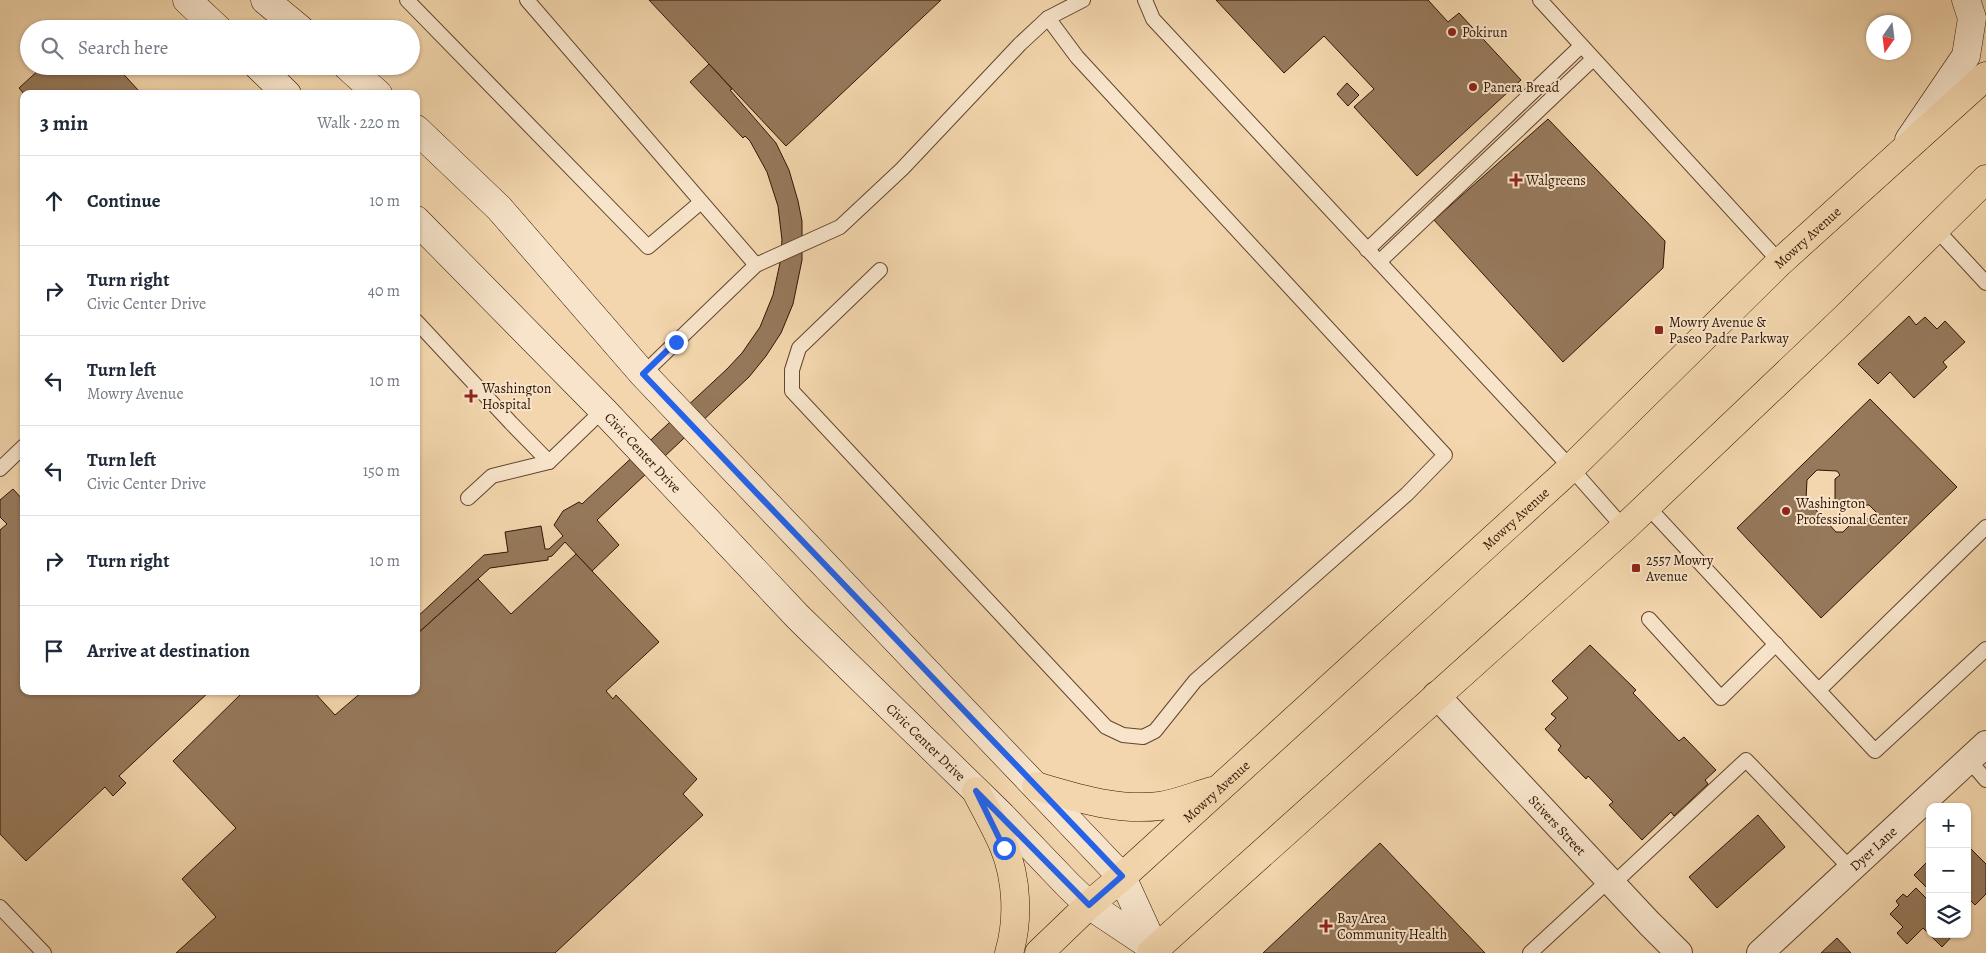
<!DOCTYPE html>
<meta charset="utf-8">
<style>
:root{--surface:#fff;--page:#f6f6f7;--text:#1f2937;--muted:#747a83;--line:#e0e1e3}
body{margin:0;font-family:Alegreya,serif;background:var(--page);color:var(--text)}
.controls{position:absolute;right:15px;bottom:15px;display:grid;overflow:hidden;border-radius:10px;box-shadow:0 1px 4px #0004}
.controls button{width:45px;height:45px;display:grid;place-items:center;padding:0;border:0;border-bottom:1px solid var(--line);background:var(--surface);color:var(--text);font:25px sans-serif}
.compass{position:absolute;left:1866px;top:15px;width:45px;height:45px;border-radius:50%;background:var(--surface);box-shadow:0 1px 4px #0004;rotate:194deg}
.stop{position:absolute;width:15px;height:15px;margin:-11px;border:4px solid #2563eb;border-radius:50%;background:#fff}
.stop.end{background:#2563eb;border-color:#fff;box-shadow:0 1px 5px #0008}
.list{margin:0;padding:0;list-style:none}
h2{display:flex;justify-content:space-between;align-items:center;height:65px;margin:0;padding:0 20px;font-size:21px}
h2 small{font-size:16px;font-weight:400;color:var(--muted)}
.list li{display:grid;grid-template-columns:32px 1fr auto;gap:15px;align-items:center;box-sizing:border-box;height:90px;padding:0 20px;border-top:1px solid var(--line)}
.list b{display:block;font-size:19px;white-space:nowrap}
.list p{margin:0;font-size:16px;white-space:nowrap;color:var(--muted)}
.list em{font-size:16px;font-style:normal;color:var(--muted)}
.icon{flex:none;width:28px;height:28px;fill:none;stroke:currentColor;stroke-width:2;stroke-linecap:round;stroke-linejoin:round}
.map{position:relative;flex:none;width:1986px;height:953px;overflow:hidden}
.search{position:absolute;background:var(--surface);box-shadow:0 1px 4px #0004;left:20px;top:20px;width:400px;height:55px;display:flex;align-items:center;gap:12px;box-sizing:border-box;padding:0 18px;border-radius:28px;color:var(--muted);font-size:19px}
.panel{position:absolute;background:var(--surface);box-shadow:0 1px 4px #0004;left:20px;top:90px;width:400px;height:605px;border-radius:10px}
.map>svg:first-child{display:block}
.building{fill:#96795b;stroke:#311503;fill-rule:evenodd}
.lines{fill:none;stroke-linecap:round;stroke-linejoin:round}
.lane-casing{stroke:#62452e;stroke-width:16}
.street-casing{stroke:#62452e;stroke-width:28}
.secondary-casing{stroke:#311503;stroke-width:29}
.primary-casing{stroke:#311503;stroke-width:29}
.lane{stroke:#f7e4ca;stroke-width:14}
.street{stroke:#f7e4ca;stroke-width:26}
.secondary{stroke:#f7e4ca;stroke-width:28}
.primary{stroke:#f3d6ad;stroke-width:28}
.route{stroke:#2563eb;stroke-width:6}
.poi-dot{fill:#8f2418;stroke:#f7e4ca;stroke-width:2}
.labels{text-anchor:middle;stroke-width:4;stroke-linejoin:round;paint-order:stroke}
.poi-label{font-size:14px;fill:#311503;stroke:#f7e4ca;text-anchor:start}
.street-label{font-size:14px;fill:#311503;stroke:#f7e4ca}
</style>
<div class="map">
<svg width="1986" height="953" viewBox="0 0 1986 953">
<rect width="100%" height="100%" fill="#f3d6ad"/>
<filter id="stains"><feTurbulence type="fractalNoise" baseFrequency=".004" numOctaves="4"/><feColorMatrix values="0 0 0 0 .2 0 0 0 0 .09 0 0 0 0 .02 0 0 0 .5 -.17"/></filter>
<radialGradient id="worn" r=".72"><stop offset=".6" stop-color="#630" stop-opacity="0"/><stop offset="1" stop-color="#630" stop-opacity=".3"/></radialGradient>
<!-- building -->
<g class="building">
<polygon points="649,0 941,0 786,146"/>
<polygon points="1216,0 1428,0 1448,22 1459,13 1521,80 1417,176 1354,107 1374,89 1324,36 1284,73"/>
<polygon points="709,64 732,89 730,90 776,143 789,170 798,201 802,221 802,260 793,304 781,333 766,356 749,377 597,520 619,545 592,571 565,542 552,556 548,557 548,560 490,568 416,635 416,618 484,555 508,552 505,532 541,526 545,549 549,549 563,536 554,525 563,511 579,502 582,504 727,369 742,353 760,327 773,295 780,263 782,240 778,206 767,172 750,141 745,136 743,138 690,82"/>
<polygon points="43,66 116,66 139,91 136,94 24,94 19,88"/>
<polygon points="1347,83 1359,95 1348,106 1337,94"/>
<polygon points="1548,119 1665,241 1663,268 1563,362 1434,220"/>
<polygon points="1909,316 1916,325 1925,317 1937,329 1945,321 1965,342 1943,362 1947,367 1914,398 1890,372 1878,384 1858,364"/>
<path d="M1870 399 1957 487 1821 618 1737 528ZM1817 470 1837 471 1840 475 1835 479V502L1839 507 1869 505 1878 514 1873 519 1857 518 1843 532H1836L1806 499 1807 480Z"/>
<polygon points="13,489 24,501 24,691 210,691 119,776 126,783 113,796 105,787 26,861 0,834 0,530 7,524 0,517 0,500"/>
<polygon points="576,554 659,642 606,691 613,699 616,695 697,779 683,794 703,815 555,953 176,953 216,917 182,879 236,828 173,761 244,691 313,691 335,715 363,691 416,691 416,635 478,579 511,614"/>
<polygon points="1590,645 1636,690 1633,693 1679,741 1684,737 1716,770 1705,780 1708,784 1674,816 1671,812 1642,840 1609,805 1613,802 1588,776 1586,779 1558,750 1561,746 1545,729 1556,718 1551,714 1568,698 1552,681"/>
<polygon points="1758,815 1785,847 1717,908 1689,877"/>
<polygon points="1380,843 1485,953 1263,953"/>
<polygon points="1967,845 1986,864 1986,894 1975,905 1967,897"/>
<polygon points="1927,862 1930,865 1930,891 1914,875"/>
<polygon points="1916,888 1930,902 1930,934 1954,934 1942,947 1923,928 1907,944 1897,933 1903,927 1890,914 1899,905 1896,901 1903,894 1907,897"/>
<polygon points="1837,938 1851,953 1821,953"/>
</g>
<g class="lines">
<!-- lane casing -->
<g class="lane-casing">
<g id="lane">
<polyline points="407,0 648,247 701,202"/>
<polyline points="527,0 756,265"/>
<polyline points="1145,0 1153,19 1571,468 1624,528"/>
<polyline points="1540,0 1780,262"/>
<polyline points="1936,229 1986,283"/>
<polyline points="1367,250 1581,46"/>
<polyline points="1379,262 1593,59"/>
<polyline points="880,270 799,348 792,370 792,391 1106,727 1123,735 1143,737 1155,731 1195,681 1407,494 1445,455 1077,57 1048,18"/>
<polyline points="416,321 511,423 549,462 603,410"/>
<polyline points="643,374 756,265 840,227 902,169 1020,44 1048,18 1083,0"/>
<polyline points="0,469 24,446"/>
<polyline points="468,498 492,476 549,462"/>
<polyline points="1647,506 1875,751 1986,649"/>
<polyline points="1649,619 1721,698 1776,644"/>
<polyline points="1819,690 1986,527"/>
<polyline points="1969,760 1986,780"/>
<polyline points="1613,884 1746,760 1851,869"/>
<polyline points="0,907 44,953"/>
<polyline points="1530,953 1609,880"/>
</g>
</g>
<!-- street casing -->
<g class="street-casing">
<g id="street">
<path id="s1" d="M1436 695 1649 923 1679 953"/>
<path id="s2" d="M1760 953 1986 744"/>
</g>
</g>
<!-- secondary casing -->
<g class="secondary-casing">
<g id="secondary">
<polyline points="187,0 218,29"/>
<polyline points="265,0 300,29"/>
<polyline points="258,66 287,94"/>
<polyline points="347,66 378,94"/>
<polyline points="416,129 499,208 643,374 1122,877 1155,949"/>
<polyline points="1909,140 1966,56 1972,18 1966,0"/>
<path id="s3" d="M416 220 603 410 798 617 1002 816 1069 886 1089 905 1155 949"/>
</g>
</g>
<!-- primary casing -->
<g class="primary-casing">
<g id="primary">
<path d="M1036 786C1077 798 1117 811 1160 806 1178 803 1195 796 1212 791"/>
<path d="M976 791C985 809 996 828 1004 847 1017 879 1019 920 1009 953"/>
<path id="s4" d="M1039 953 1089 905 1122 877 1571 468 1780 262 1986 76"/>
<polyline points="1151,953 1624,528 1846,317 1986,179"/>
</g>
</g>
<!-- lane -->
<use href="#lane" class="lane"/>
<!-- street -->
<use href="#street" class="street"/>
<!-- secondary -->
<use href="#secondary" class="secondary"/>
<!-- primary -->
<use href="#primary" class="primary"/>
</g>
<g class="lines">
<!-- route -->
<polyline class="route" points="676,342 643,374 1122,876 1089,905 976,791 1004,848"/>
</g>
<!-- markers -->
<g class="poi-dot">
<circle cx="1452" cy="32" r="5"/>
<circle cx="1473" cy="87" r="5"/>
<path d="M1513.5 172.5h5v5h5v5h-5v5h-5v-5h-5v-5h5z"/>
<rect x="1654" y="325" width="10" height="10" rx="2.5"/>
<path d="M468.5 388.5h5v5h5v5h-5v5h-5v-5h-5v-5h5z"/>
<circle cx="1786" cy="511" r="5"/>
<rect x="1631" y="563" width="10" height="10" rx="2.5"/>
<path d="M1323.5 918.5h5v5h5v5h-5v5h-5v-5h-5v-5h5z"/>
</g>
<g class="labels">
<!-- poi labels -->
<g class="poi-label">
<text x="1462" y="37">Pokirun</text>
<text x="1483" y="92">Panera Bread</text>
<text x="1526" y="185">Walgreens</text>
<text x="1669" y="327">Mowry Avenue &amp;<tspan x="1669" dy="16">Paseo Padre Parkway</tspan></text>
<text x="482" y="393">Washington<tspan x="482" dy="16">Hospital</tspan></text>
<text x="1796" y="508">Washington<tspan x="1796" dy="16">Professional Center</tspan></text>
<text x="1646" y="565">2557 Mowry<tspan x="1646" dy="16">Avenue</tspan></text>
<text x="1337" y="923">Bay Area<tspan x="1337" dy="16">Community Health</tspan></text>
</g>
<!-- street labels -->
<g class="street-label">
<text dy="5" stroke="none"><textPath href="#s4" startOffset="1050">Mowry Avenue</textPath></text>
<text dy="5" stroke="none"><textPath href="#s3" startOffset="325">Civic Center Drive</textPath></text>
<text dy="5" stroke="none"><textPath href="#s4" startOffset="645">Mowry Avenue</textPath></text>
<text dy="5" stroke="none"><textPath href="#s3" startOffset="730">Civic Center Drive</textPath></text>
<text dy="5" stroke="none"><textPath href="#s4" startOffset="240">Mowry Avenue</textPath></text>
<text dy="5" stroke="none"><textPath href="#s1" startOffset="178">Stivers Street</textPath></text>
<text dy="5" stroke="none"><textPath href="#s2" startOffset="154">Dyer Lane</textPath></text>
</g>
</g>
<rect width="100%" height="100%" filter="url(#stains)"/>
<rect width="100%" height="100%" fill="url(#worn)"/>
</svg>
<div class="controls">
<button>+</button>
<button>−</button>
<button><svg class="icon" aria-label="layers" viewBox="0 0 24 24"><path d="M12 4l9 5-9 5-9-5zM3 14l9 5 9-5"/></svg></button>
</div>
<svg class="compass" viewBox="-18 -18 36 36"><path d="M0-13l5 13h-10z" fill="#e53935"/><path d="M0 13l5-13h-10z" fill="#747a83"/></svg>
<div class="stop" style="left:1004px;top:848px"></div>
<div class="stop end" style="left:676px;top:342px"></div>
<div class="search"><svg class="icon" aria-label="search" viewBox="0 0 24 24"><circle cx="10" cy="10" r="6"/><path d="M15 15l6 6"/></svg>Search here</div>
<section class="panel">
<h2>3 min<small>Walk · 220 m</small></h2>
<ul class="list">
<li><svg class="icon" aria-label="ahead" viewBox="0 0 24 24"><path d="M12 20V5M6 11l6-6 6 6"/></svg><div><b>Continue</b></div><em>10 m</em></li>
<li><svg class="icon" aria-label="right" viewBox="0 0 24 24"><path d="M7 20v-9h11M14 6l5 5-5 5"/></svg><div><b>Turn right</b><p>Civic Center Drive</p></div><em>40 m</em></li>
<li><svg class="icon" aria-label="left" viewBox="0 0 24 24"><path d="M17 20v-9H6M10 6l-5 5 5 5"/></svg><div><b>Turn left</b><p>Mowry Avenue</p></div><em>10 m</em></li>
<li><svg class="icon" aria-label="left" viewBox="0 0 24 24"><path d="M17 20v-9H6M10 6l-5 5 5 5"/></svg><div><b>Turn left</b><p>Civic Center Drive</p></div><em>150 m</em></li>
<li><svg class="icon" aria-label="right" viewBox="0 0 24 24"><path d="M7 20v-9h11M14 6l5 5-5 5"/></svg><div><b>Turn right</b></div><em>10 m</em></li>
<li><svg class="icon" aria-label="arrive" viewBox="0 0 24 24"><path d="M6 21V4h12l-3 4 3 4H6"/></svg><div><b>Arrive at destination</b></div></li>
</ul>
</section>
</div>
